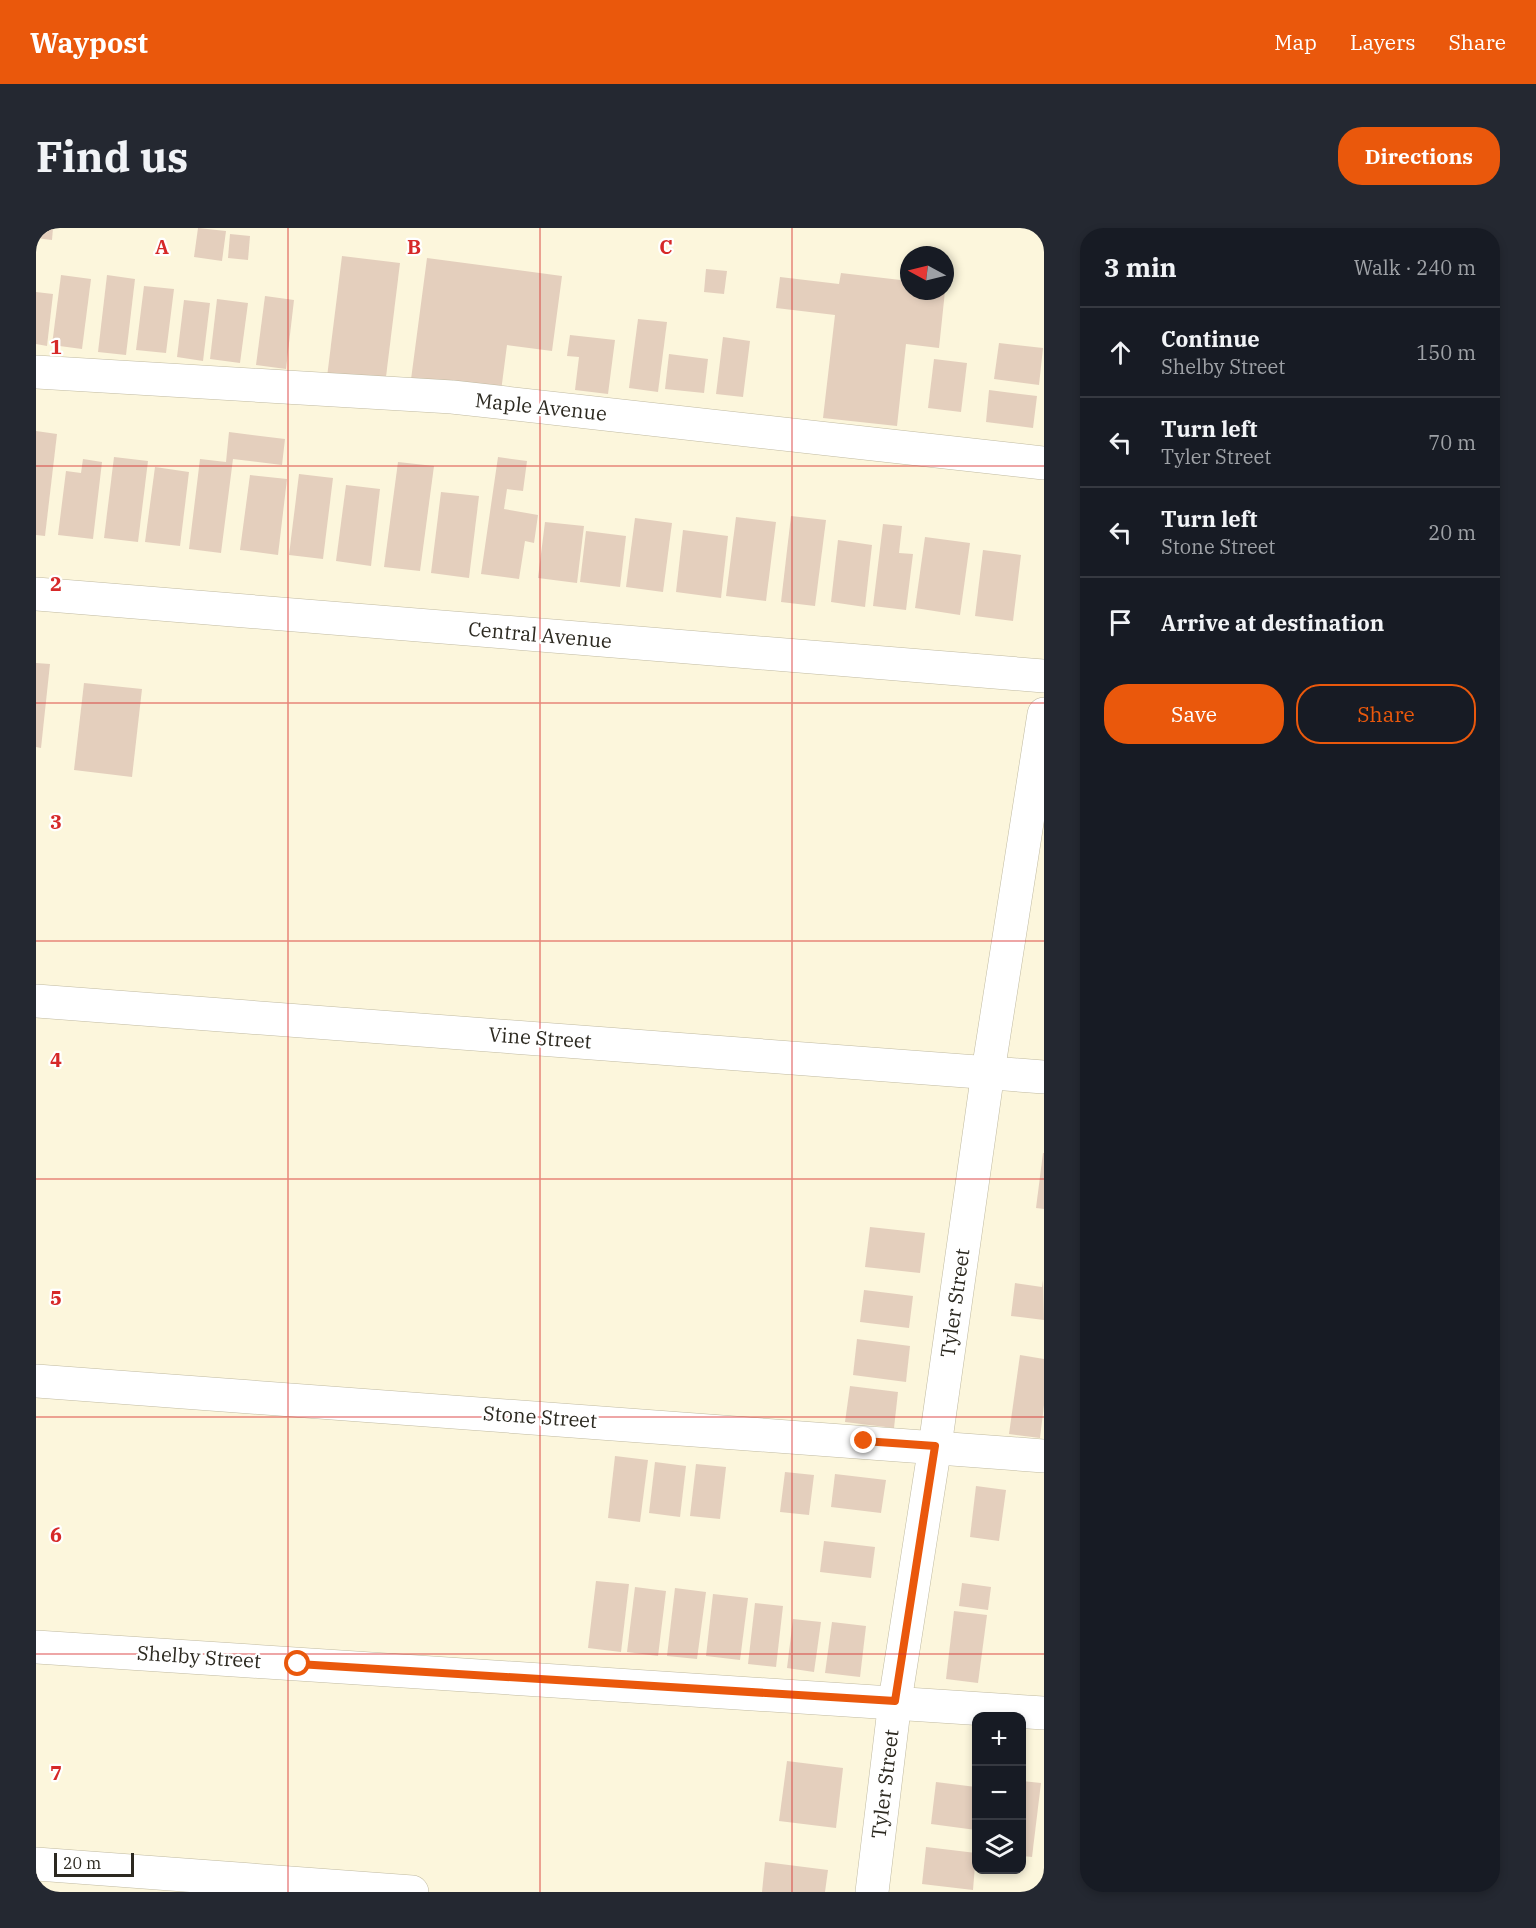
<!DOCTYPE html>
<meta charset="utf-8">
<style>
:root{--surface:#171b24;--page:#242831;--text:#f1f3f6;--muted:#9ea1a6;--line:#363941;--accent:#ea580c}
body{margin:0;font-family:"IBM Plex Serif",serif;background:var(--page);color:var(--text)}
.controls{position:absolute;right:18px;bottom:18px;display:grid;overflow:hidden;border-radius:12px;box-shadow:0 3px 9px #0003}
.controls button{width:54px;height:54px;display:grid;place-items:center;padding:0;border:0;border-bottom:2px solid var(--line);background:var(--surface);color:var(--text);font:30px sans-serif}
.compass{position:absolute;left:864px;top:18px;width:54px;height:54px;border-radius:50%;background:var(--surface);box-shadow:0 3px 9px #0003;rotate:277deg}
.scale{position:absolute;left:18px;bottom:15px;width:80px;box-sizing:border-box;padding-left:6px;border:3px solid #2c2920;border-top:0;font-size:16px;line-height:21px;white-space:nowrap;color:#2c2920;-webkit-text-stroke:4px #fff;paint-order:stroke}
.stop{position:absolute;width:18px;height:18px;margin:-14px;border:4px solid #ea580c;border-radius:50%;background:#fff}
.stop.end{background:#ea580c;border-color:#fff;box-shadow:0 2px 6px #0008}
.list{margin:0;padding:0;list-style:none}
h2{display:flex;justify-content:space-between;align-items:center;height:78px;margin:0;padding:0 24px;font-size:26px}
h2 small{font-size:20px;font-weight:400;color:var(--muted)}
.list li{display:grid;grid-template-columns:39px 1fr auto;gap:18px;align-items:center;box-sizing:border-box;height:90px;padding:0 24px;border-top:2px solid var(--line)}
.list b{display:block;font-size:22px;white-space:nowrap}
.list p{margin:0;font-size:20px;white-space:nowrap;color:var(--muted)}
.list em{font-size:20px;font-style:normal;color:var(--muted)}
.actions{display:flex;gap:12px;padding:18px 24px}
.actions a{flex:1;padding:14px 0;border:2px solid var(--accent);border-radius:24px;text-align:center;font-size:21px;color:var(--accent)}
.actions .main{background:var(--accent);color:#fff}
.icon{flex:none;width:33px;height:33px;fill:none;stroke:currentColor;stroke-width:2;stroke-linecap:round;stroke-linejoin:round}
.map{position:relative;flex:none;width:1008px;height:1664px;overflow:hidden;border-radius:24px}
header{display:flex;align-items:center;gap:36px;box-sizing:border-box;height:84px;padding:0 30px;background:var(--accent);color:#fff}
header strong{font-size:28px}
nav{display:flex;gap:33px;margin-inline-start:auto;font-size:21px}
.intro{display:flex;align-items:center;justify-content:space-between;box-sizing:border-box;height:144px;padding:0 36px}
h1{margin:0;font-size:42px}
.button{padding:15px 27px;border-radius:24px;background:var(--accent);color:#fff;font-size:21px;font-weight:700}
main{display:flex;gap:36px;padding:0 36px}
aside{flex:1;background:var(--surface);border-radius:24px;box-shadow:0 3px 9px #0003}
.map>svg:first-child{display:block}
.building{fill:#e4cfbd}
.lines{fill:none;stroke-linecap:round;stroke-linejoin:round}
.minor-casing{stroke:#c0baa1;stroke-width:34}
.minor{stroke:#fff;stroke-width:33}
.route{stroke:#ea580c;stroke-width:8}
.grid{fill:none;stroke:#d62828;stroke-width:1.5;stroke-opacity:0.55}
.labels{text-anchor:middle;stroke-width:4.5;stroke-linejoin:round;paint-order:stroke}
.street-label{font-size:20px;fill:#2c2920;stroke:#fff}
.grid-label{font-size:20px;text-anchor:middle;font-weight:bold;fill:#d62828;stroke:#fff;stroke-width:4.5;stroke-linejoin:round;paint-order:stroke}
</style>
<header>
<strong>Waypost</strong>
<nav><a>Map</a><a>Layers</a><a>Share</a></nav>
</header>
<div class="intro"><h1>Find us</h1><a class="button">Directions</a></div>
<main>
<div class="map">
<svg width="1008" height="1664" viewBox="0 0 1008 1664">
<rect width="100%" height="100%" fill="#fcf6dc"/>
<!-- building -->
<g class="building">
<polygon points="0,0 17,0 16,12 0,10"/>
<polygon points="162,0 190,3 186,33 158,29"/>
<polygon points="194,6 214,8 212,32 192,30"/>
<polygon points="306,28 364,35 349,157 291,149"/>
<polygon points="391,30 526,48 516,123 471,117 464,171 374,159"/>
<polygon points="670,41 691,43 688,66 668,64"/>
<polygon points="805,45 873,53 873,63 909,63 903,120 870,116 861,198 787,190 799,87 740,80 744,49 803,56"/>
<polygon points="25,47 55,51 46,121 16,117"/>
<polygon points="71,47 99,51 90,127 62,124"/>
<polygon points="108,58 138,61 130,125 100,122"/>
<polygon points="0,64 17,66 11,118 0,116"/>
<polygon points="229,68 258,72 250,141 220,137"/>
<polygon points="181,71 212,75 204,135 174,131"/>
<polygon points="148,72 174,75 167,133 141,129"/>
<polygon points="602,91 631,94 622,164 593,160"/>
<polygon points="534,107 579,112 572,166 539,162 543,129 531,128"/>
<polygon points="687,109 714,113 707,169 680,166"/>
<polygon points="963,115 1007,120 1003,157 958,151"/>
<polygon points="633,126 672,131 668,165 629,161"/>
<polygon points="898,131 931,135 925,184 892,180"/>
<polygon points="953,162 1001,168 997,200 950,194"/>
<polygon points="0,203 21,206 9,308 0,307"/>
<polygon points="193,204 249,211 246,237 197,231 185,325 153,321 164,231 190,234"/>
<polygon points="78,229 112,233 102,314 68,310"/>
<polygon points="462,229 491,233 487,263 471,261 468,281 502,287 498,315 489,313 483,351 445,346"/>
<polygon points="47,231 66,234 57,311 22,307 30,243 45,245"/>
<polygon points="362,234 398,238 384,343 348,339"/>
<polygon points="119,239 153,244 144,318 109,314"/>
<polygon points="263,246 297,250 287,331 253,327"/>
<polygon points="214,247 251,251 242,327 204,322"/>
<polygon points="310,257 344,261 335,338 300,333"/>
<polygon points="405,264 443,268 433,350 395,345"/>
<polygon points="755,288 790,292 779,378 745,374"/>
<polygon points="700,289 740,294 730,373 690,368"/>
<polygon points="599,290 636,295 627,364 590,359"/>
<polygon points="509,294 548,298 541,355 502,350"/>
<polygon points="847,296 866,298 863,325 877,326 870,382 837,378"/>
<polygon points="647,302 692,308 685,370 640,364"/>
<polygon points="550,303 590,308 584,359 544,354"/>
<polygon points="889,309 934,315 924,387 879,380"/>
<polygon points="802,312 836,317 829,379 795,374"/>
<polygon points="947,322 985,327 977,393 939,388"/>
<polygon points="0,435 14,436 5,520 0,519"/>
<polygon points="48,455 106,461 96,549 38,542"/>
<polygon points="1007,925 1008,925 1008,981 1000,980"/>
<polygon points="834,999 889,1005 884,1045 829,1039"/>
<polygon points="1007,1052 1008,1092 975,1088 979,1055 1006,1059"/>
<polygon points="828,1062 877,1068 873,1100 824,1094"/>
<polygon points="821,1111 874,1118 870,1154 817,1147"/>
<polygon points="984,1127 1008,1131 1008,1177 1004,1210 973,1206"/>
<polygon points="814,1158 862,1164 858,1200 809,1194"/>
<polygon points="579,1228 612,1232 604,1294 572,1290"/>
<polygon points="619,1234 650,1238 644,1289 613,1285"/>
<polygon points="660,1236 690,1239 684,1291 654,1288"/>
<polygon points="749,1244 778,1247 773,1287 744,1284"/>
<polygon points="799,1246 850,1252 845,1285 795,1279"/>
<polygon points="940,1258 970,1262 963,1313 934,1309"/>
<polygon points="788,1313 839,1319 835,1350 784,1344"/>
<polygon points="560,1353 593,1356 585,1424 552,1420"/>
<polygon points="926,1355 955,1359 952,1382 923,1378"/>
<polygon points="599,1359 630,1363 622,1428 591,1424"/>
<polygon points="639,1360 670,1364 661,1431 631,1428"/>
<polygon points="677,1366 712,1370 704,1432 670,1428"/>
<polygon points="719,1375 747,1378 740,1439 712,1436"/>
<polygon points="918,1383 951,1387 942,1455 910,1451"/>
<polygon points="757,1391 785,1394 778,1444 751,1440"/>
<polygon points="796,1394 830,1398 824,1449 789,1445"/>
<polygon points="751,1533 807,1540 800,1600 743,1593"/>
<polygon points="986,1553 1005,1555 996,1629 986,1628"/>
<polygon points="900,1554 940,1559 940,1602 895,1596"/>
<polygon points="890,1619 940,1625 937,1662 886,1656"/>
<polygon points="729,1634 792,1642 789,1664 726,1664"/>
</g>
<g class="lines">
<!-- minor casing -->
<g class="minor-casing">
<g id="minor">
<polyline points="0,144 416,169 1008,235"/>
<polyline points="0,366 1008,448"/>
<polyline points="0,773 1008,849"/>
<polyline points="0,1153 1008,1228"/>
<polyline points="0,1419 1008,1485"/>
<polyline points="0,1636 376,1664"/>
<polyline points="836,1664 859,1473 899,1218 952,844 1008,486"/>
</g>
</g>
<!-- minor -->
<use href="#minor" class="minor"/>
</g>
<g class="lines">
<!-- route -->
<polyline class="route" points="262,1436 859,1473 899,1218 828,1213"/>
</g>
<!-- grid -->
<path class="grid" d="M252 0V1664M504 0V1664M756 0V1664M0 238H1008M0 475H1008M0 713H1008M0 951H1008M0 1189H1008M0 1426H1008"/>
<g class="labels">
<!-- street labels -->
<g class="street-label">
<text transform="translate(505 179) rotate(6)" y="7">Maple Avenue</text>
<text transform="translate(504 407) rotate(5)" y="7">Central Avenue</text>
<text transform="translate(504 810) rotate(4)" y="7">Vine Street</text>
<text transform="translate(919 1075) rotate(-82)" y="7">Tyler Street</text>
<text transform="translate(504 1189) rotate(4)" y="7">Stone Street</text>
<text transform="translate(163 1429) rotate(4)" y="7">Shelby Street</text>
<text transform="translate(849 1556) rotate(-83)" y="7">Tyler Street</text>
</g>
</g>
<g class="grid-label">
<text x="126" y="26">A</text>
<text x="378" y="26">B</text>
<text x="630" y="26">C</text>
<text x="20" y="126">1</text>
<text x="20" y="363">2</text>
<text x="20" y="601">3</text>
<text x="20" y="839">4</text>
<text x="20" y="1077">5</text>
<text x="20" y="1314">6</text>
<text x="20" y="1552">7</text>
</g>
</svg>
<div class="controls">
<button>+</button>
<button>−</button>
<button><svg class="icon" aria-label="layers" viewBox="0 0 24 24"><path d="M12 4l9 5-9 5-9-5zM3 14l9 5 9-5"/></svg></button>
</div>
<svg class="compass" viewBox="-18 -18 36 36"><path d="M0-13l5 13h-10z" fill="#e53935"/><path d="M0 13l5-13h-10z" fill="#9ea1a6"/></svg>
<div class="scale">20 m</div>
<div class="stop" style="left:262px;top:1436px"></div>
<div class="stop end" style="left:828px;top:1213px"></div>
</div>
<aside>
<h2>3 min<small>Walk · 240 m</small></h2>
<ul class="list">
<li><svg class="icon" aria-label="ahead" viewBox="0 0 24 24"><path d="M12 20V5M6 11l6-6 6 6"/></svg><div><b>Continue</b><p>Shelby Street</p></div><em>150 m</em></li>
<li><svg class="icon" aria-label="left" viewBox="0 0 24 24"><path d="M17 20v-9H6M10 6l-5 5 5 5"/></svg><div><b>Turn left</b><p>Tyler Street</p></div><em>70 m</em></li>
<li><svg class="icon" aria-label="left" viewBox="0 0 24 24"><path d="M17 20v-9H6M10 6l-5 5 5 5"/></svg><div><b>Turn left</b><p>Stone Street</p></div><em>20 m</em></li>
<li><svg class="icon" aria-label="arrive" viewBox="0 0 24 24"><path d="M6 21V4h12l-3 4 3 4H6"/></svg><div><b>Arrive at destination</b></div></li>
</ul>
<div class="actions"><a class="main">Save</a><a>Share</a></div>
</aside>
</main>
